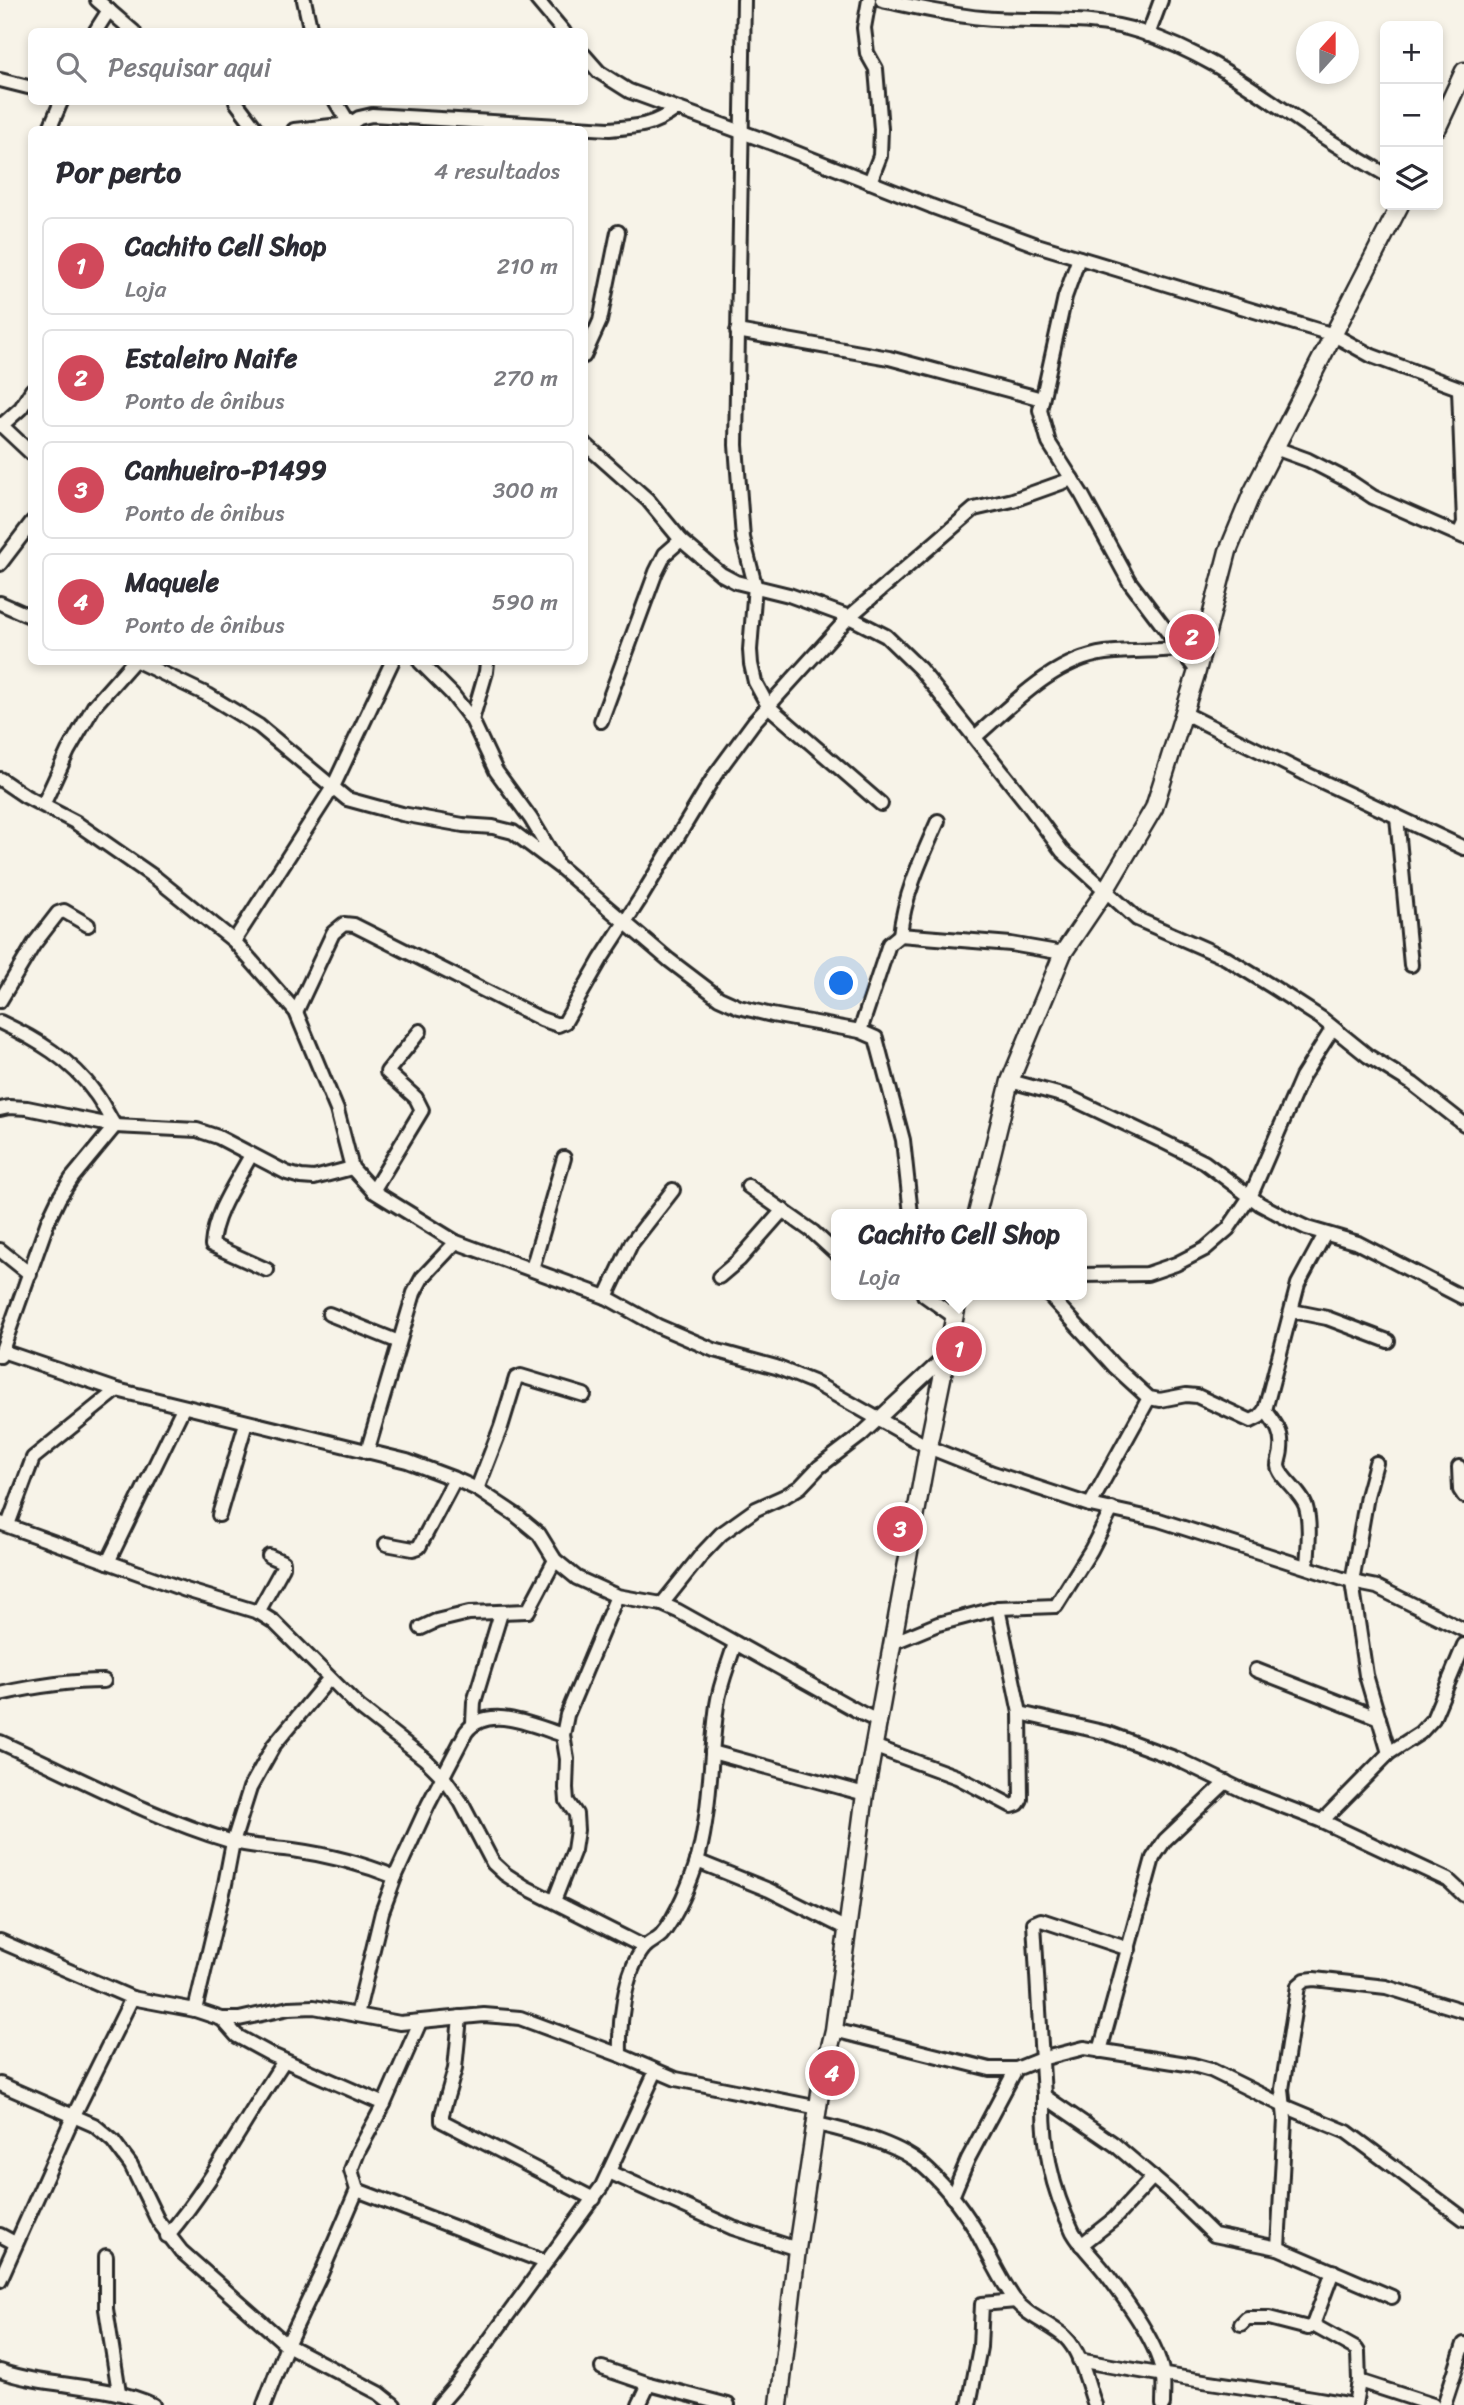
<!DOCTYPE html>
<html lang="pt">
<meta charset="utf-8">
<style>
:root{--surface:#fff;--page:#f7f7f7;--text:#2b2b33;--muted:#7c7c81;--line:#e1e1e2;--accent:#d1495b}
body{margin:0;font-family:Sriracha,sans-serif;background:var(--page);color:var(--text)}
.controls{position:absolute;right:21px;top:21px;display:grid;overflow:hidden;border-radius:10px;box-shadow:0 4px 10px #0003}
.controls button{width:63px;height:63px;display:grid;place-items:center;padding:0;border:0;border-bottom:2px solid var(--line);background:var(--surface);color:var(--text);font:35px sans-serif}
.compass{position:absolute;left:1296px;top:21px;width:63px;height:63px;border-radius:50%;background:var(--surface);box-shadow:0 4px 10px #0003;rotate:21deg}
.you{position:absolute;left:842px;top:984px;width:24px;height:24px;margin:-18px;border:5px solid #fff;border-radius:50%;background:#1a73e8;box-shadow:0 0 0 10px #1a73e833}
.badge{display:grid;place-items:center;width:46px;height:46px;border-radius:50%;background:var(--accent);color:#fff;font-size:23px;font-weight:700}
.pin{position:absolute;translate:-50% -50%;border:4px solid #fff;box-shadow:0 2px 7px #0006}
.popup{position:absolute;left:831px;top:1209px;width:256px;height:91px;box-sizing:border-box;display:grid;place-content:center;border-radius:10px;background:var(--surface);filter:drop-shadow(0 2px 5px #0005);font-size:23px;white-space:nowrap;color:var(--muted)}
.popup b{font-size:26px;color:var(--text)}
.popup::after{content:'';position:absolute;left:50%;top:100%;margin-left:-14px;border:14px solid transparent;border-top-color:var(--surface)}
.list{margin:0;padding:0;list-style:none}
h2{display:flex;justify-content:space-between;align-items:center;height:91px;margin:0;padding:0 28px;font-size:30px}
h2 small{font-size:23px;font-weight:400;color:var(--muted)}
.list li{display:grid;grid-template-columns:46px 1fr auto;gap:21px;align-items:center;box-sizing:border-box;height:98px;margin:0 14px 14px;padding:0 14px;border:2px solid var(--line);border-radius:10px}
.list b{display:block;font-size:26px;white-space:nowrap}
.list p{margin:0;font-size:23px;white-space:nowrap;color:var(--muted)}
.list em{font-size:23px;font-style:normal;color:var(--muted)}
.icon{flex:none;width:38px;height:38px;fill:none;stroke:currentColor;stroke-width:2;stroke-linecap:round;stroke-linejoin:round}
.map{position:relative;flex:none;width:1464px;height:2405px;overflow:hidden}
.search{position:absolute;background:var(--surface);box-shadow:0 4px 10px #0003;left:28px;top:28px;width:560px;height:77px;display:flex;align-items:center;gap:18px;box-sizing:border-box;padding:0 24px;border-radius:10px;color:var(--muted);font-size:26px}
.panel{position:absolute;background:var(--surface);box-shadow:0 4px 10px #0003;left:28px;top:126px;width:560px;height:539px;border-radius:10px}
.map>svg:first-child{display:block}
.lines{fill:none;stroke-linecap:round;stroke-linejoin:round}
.minor-casing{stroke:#2b2b2b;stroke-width:18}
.tertiary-casing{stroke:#2b2b2b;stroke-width:21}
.minor{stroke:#f7f3e8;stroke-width:12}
.tertiary{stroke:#f7f3e8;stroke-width:16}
</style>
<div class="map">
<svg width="1464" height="2405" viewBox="0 0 1464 2405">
<rect width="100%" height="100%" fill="#f7f3e8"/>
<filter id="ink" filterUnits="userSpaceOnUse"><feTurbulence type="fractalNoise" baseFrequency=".0143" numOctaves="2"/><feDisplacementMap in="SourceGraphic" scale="14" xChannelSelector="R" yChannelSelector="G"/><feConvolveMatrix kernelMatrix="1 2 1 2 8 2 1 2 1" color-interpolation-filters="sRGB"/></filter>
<g filter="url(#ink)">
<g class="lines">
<!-- minor casing -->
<g class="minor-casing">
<g id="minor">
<polyline points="97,0 134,32"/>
<polyline points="304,0 311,32"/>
<polyline points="537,0 564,32"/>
<polyline points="744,0 736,445 743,538 755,585 750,650 751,664 755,682 768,706 881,804"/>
<polyline points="869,0 864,28 867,53 876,69 881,129 880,156 870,182"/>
<path d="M882 0C915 7 948 15 982 18 1033 23 1091 15 1141 32 1206 53 1248 86 1303 123 1330 142 1357 158 1385 174"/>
<polyline points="95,32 109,10"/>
<polyline points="1148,35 1161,0"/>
<polyline points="584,55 599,72 629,91 769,142 931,206 1037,245 1334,335 1372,356 1464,390"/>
<polyline points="0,80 32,88"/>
<polyline points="236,102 257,130"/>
<polyline points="336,102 352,128"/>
<polyline points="49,130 61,102"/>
<path d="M294 130 350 124 359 118 372 115 609 129C637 127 653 126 676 109"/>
<polyline points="1079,258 1065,297 1040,410 1049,443 1082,495 1129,581 1197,671"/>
<polyline points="737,331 889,358 1042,399"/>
<polyline points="584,356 600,321 618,232"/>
<polyline points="1459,389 1464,523 1459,534"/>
<polyline points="0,424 32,454"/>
<polyline points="2,425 21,408 32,390"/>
<polyline points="584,443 648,500 681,540 721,574 736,582 789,595 849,617 886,636 920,669 1026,802 1062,851 1137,919 1226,958 1273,987 1321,1018 1368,1056 1413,1084 1464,1124"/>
<polyline points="1275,448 1308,460 1349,481 1373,497 1464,537"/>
<polyline points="0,564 32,522"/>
<polyline points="0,603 32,617"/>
<polyline points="139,662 208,695 259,726 347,799 402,814 463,825 493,827 513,832 561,868 669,960 719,998 739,1007 772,1015 860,1031 876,1038 903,1140 911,1214"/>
<polyline points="420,662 452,694 472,720 496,771 531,819 555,859"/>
<polyline points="1184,713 1304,773 1464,848"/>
<polyline points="472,720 486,672 487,662"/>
<polyline points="601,721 656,572 665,554 681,540"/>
<path d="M975 737C1012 705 1053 660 1105 653 1129 650 1155 651 1180 649"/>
<polyline points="0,779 25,796 75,822 157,879 234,941 296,1012 337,1110 352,1168 373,1191 456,1242 606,1297 658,1326 714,1350 776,1367 813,1382 928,1447 993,1473 1090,1505 1159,1520 1352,1582 1377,1587 1464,1630"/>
<polyline points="44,803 68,751 94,706 133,662"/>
<polyline points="1397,817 1411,965"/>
<path d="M900 935C904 895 922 857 938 821"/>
<polyline points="234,941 333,787 392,662"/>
<polyline points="0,1001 34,944 58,913 64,911 88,925"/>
<polyline points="296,1012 333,933 344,924 354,925 541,1019 558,1025 565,1022 601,959 640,899 715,775 754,722 849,617 974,509 1013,500 1072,479"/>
<path d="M0 1022C36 1039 72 1060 95 1093 103 1103 108 1116 115 1126L72 1178 59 1198 48 1221 0 1356"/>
<polyline points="860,1031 889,944 900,935 1011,944 1063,953"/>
<polyline points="1010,1081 1069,1097 1160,1140 1204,1162 1260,1204 1290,1220 1307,1228 1358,1243 1464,1298"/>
<polyline points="0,1109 9,1107 27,1108 115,1126 197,1130 218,1137 287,1173 301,1177 314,1178 352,1168"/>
<path d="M251 1155C236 1183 214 1213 212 1245L267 1270"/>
<polyline points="748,1186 813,1232 836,1253"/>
<polyline points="373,1191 422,1110 416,1098 387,1072 420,1031"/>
<polyline points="0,1250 30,1274"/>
<polyline points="532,1269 564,1158"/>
<polyline points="1082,1275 1147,1274 1176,1264 1205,1249 1228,1229 1251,1195 1302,1077 1333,1028"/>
<polyline points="719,1277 739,1260 783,1210"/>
<polyline points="924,1295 955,1317"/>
<polyline points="1049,1295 1114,1366 1149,1398 1160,1400 1186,1395 1197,1396 1251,1421 1259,1417 1265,1410 1298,1284 1325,1234"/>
<polyline points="606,1297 631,1244 673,1190"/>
<polyline points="1292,1311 1327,1318 1388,1341"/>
<polyline points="329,1314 399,1342"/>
<polyline points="2,1351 117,1390 407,1461 455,1479 477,1489 516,1515 539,1534 555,1560 577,1578 617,1596 662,1604 678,1611 863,1714 878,1721"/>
<path d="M1265 1410C1275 1423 1283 1432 1281 1449 1281 1455 1278 1461 1278 1466 1279 1477 1302 1493 1306 1507 1311 1525 1308 1548 1307 1567"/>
<polyline points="367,1452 414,1293 422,1278 456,1242"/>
<polyline points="1376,1463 1367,1496 1352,1582 1366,1675 1389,1753"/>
<polyline points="1459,1467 1460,1490 1464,1496"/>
<polyline points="477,1489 501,1427 516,1378 521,1376 584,1395"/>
<polyline points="1090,1505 1149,1398"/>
<polyline points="219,1515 246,1423"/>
<polyline points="0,1523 186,1590 258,1612 274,1622 359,1707 425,1759 444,1778 461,1802 493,1863 505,1874 525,1887 644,1947"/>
<polyline points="8,1525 33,1458 117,1390"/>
<polyline points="386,1544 413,1549 419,1547 455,1479"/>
<polyline points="108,1562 183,1408"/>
<polyline points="662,1604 702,1554 721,1534 756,1509 785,1496 800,1487 819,1467 861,1435 947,1355"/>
<polyline points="258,1612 283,1567 283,1562 269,1556"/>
<polyline points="421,1628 436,1621 469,1613 528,1611 555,1560"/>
<polyline points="892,1643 938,1624 998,1608 1056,1606 1091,1550 1112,1509"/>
<polyline points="1256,1670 1379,1718"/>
<path d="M0 1694C35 1686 68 1681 104 1681"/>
<polyline points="1020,1713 1107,1733 1177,1759 1246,1792 1322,1821 1448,1880 1464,1895"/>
<polyline points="473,1723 474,1702 501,1613"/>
<path d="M0 1742C76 1776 150 1817 230 1841 250 1847 272 1847 293 1850 329 1855 361 1863 395 1877"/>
<polyline points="873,1746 957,1777 1012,1806 1018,1804 1021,1799 1020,1713 998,1608"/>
<polyline points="712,1752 865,1794"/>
<polyline points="1322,1821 1389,1753 1420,1733 1433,1719 1464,1645"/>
<polyline points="697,1861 769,1890 847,1929"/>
<polyline points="554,1901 574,1850 577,1830 576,1814 567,1801 566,1788 567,1759 563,1735 567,1715 617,1596"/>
<polyline points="0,1941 132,1998 195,2010 222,2019 239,2019 289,2008 314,2007 400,2023 484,2015 520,2018 620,2055 676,2079 819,2108"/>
<path d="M1129 1949 1041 1920 1034 1923 1044 2096C1043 2146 1051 2187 1073 2232 1082 2248 1096 2260 1107 2275 1125 2299 1161 2347 1163 2378 1164 2387 1163 2396 1163 2405"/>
<polyline points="195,2010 225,1884 233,1842 250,1788 274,1745 329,1679"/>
<path d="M357 2015 382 1912 395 1877 428 1805 466 1732C488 1703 534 1726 563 1735"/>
<polyline points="460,2017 455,2069 442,2114 442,2121 594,2199"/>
<polyline points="222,2019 237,2036 272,2055 384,2104"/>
<polyline points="834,2030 990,2069 1016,2069 1041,2059 1084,2048 1193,2065 1211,2070 1282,2105 1347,2132 1464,2219"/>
<polyline points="1100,2051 1153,1858 1165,1840 1226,1782"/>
<path d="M620 2055C619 2025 624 1972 644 1948 649 1942 656 1940 661 1935 676 1918 692 1879 698 1858 711 1808 710 1756 717 1705 720 1683 729 1664 735 1643"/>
<polyline points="0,2084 94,2125 113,2141 131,2165 158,2221 181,2251 287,2345 379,2393 394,2405"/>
<polyline points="1044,2096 1114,2144 1169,2191 1214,2235 1278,2248 1392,2297"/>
<path d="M817 2124C848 2131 896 2143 921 2164 941 2181 961 2206 975 2229 988 2253 999 2277 1014 2299 1027 2316 1049 2323 1065 2337 1082 2353 1087 2384 1095 2405"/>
<polyline points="609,2172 733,2228 797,2249"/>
<polyline points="357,2190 545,2262"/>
<polyline points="952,2197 968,2159 1016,2069"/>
<polyline points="0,2235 15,2243"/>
<path d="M167 2236C213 2182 245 2119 284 2061"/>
<polyline points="1081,2245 1114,2219 1153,2177"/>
<polyline points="1278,2248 1285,2119 1282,2089 1298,1986 1305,1980 1314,1979 1386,1987 1464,2011"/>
<polyline points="106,2256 106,2309 119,2392"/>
<polyline points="0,2280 73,2117 132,1998"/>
<polyline points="1241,2324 1247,2318 1269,2318 1308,2328 1313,2325 1356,2349 1358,2352 1359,2381 1355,2405"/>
<polyline points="1313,2325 1333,2271"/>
<path d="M1079 2360C1170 2378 1261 2388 1353 2405"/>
<polyline points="602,2368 649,2384 728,2405"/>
<path d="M0 2371C50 2388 105 2383 153 2405"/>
<polyline points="1359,2381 1433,2405"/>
<polyline points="264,2405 287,2345 321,2274 357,2190 351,2170 358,2152 384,2104 420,2022"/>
<polyline points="439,2405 458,2383 602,2186 656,2071"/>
<polyline points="639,2405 649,2384"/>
<polyline points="969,2405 980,2347 982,2304 1016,2301"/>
<polyline points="1444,2405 1464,2344"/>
</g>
</g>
<!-- tertiary casing -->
<g class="tertiary-casing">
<g id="tertiary">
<polyline points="1438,127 1464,71"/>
<polyline points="977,1214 1010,1081 1063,953 1105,891 1154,808 1197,671 1228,551 1252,493 1400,205"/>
<polyline points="779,2405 797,2249 822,2080 834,2030 865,1794 928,1447 959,1295"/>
</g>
</g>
<!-- minor -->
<use href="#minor" class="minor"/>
<!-- tertiary -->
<use href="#tertiary" class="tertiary"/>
</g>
</g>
</svg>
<div class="controls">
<button>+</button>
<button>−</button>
<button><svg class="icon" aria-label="layers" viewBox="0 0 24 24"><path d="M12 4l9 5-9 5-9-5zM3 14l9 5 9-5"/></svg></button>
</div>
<svg class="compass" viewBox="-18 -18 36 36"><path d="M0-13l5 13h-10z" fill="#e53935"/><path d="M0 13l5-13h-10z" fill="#7c7c81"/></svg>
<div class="you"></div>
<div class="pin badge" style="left:959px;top:1349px">1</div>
<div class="popup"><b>Cachito Cell Shop</b>Loja</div>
<div class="pin badge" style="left:1192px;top:637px">2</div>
<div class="pin badge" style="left:900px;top:1529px">3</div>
<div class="pin badge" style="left:832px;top:2073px">4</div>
<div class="search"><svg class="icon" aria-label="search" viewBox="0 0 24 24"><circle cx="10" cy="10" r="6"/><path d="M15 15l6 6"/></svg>Pesquisar aqui</div>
<section class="panel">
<h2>Por perto<small>4 resultados</small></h2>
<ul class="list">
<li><span class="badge">1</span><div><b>Cachito Cell Shop</b><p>Loja</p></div><em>210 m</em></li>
<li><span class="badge">2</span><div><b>Estaleiro Naife</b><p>Ponto de ônibus</p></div><em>270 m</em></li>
<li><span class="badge">3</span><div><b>Canhueiro-P1499</b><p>Ponto de ônibus</p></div><em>300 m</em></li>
<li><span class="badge">4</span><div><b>Maquele</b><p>Ponto de ônibus</p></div><em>590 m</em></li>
</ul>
</section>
</div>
